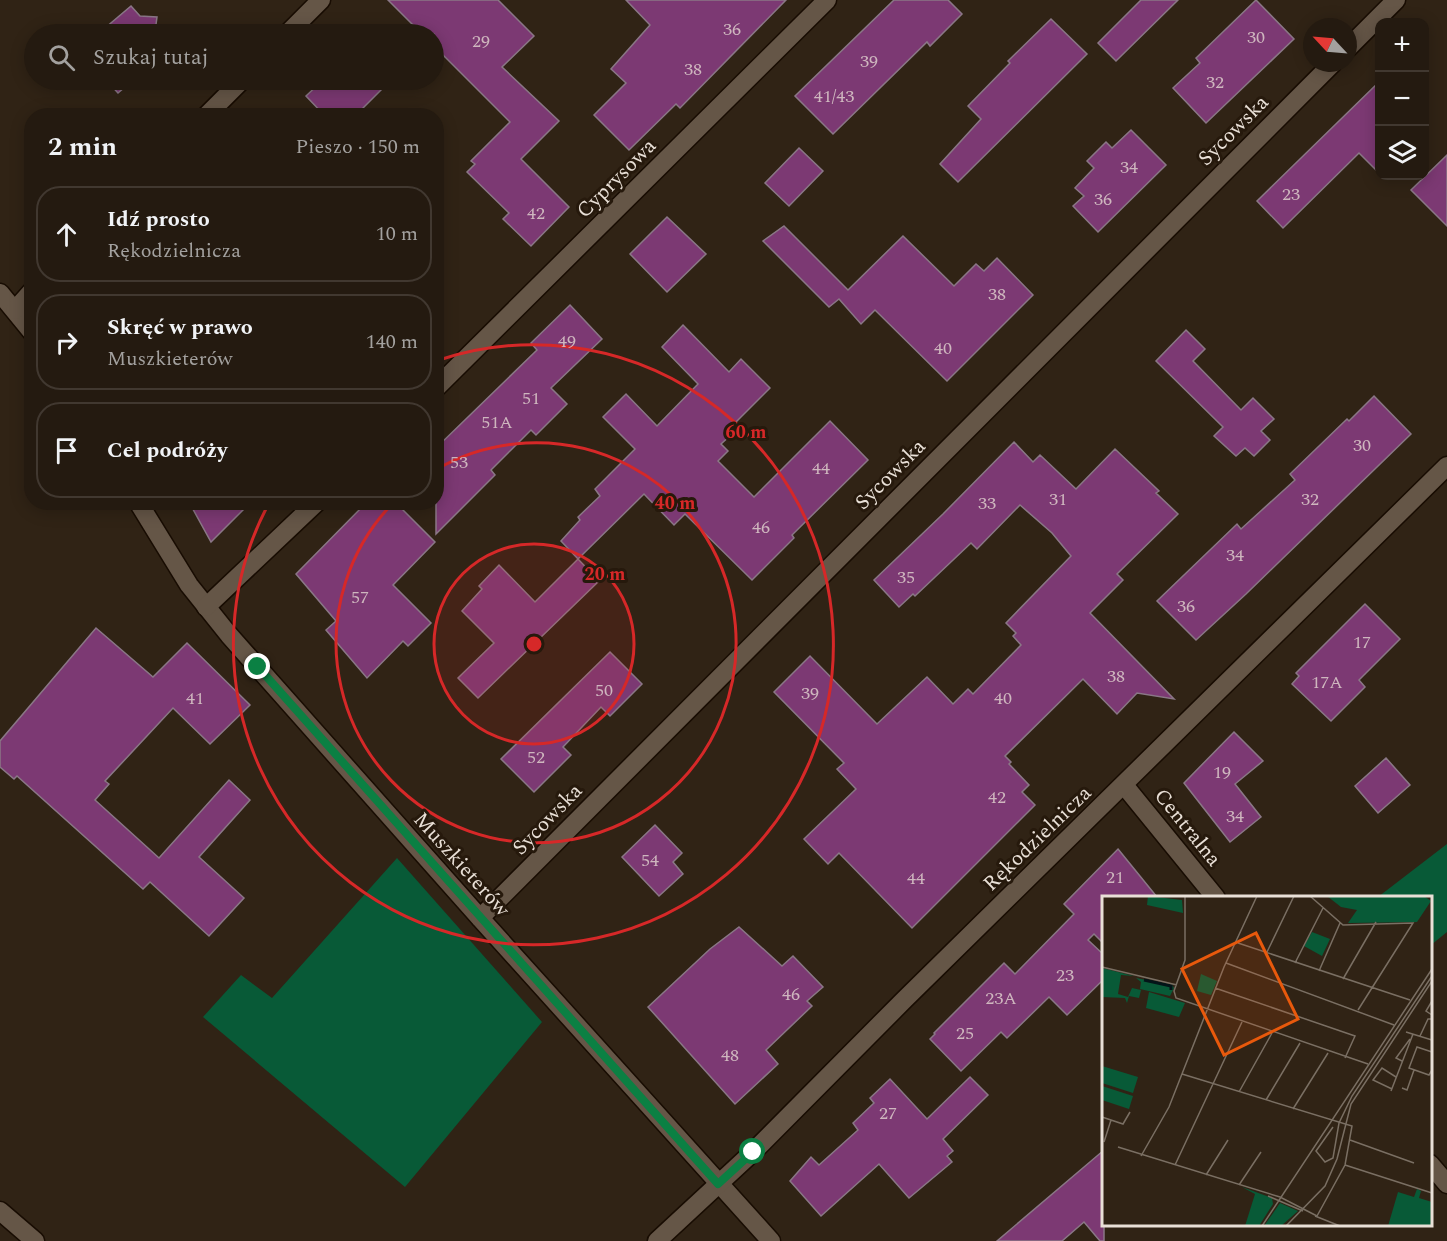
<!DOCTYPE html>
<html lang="pl">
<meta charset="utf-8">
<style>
:root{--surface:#241a10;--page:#2c2319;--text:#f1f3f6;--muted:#a3a19f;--line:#413830}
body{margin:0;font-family:Spectral,serif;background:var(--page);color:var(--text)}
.controls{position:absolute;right:18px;top:18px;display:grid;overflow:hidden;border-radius:12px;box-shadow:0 3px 15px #0003}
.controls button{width:54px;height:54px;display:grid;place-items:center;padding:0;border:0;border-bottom:2px solid var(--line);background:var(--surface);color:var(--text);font:30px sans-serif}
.compass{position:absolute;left:1303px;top:18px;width:54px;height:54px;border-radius:50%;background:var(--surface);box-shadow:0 3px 15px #0003;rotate:296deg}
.stop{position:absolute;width:18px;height:18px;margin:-14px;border:4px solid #0b8043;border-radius:50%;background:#fff}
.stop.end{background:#0b8043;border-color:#fff;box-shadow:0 2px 6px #0008}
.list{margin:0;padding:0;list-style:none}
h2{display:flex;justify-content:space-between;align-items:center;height:78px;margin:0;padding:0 24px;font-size:26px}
h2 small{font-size:20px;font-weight:400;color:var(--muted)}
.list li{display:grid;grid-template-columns:39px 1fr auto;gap:18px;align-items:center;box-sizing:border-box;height:96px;margin:0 12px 12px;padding:0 12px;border:2px solid var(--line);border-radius:24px}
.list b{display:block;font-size:22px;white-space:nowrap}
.list p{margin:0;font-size:20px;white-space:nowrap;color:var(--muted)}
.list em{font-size:20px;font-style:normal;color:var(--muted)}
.icon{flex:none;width:33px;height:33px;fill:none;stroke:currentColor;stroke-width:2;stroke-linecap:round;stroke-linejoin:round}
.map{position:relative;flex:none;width:1447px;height:1241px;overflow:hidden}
.search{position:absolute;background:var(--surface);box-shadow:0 3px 15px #0003;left:24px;top:24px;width:420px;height:66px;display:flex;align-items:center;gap:15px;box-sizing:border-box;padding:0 21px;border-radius:33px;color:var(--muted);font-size:22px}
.panel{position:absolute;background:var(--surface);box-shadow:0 3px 15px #0003;left:24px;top:108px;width:420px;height:402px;border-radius:24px}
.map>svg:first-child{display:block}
.green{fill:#085a37}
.building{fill:#7c3973;stroke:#8a7786;stroke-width:1.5}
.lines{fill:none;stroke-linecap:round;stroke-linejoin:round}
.minor-casing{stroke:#180c02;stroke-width:21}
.minor{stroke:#655647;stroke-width:18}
.route{stroke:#0b8043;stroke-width:8}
.ring{fill:none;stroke:#d62828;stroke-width:3}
.labels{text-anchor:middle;stroke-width:6;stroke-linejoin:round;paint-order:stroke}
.number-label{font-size:18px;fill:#ceb6be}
.street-label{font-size:21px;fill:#e9e0d7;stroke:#26190c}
.inset-river{fill:none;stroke:#041418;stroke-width:3}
.inset-road{fill:none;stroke:#7a6f63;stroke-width:1.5}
.view{fill:#e8590c;fill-opacity:0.15;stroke:#e8590c;stroke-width:3}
.inset-edge{fill:none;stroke:#e9e0d7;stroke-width:3}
.centre{fill:#d62828;stroke:#26190c;stroke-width:3}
.ring-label{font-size:18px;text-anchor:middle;font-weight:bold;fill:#d62828;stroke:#26190c;stroke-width:6;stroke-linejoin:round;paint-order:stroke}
</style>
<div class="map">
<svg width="1447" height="1241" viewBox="0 0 1447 1241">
<rect width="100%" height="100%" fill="#302315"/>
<!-- green -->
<g class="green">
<polygon points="1447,844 1447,932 1431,945 1430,898 1378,897"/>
<polygon points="397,858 542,1022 405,1187 203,1017 241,975 272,998"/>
</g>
<!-- building -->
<g class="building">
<polygon points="388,0 498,0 534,36 502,67 559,121 521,159 569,207 531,246 503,219 509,213 467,172 475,164 471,161 510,122 434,46 434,34 422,34"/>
<polygon points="626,0 786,0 680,108 676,104 629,150 594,115 626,83 611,69 650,25"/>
<polygon points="894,0 948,0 962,14 930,46 927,42 833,134 795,96"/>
<polygon points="1141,0 1178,0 1116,61 1098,43"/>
<polygon points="1256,0 1294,39 1206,123 1173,88 1200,63 1196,58"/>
<polygon points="131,6 140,16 157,17 155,32 157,34 98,34"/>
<polygon points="1051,19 1087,54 958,182 940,164 981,119 968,106 1010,63 1008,61"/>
<polygon points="106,80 139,80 134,84 132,81 118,93"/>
<polygon points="323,80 391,80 355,116 325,116 306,96"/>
<polygon points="1380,81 1380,174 1359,153 1283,228 1257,201"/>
<polygon points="1131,130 1166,165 1098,232 1073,206 1084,196 1075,188 1094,168 1087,161 1106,142 1112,148"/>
<polygon points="799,148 823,171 789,206 765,183"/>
<polygon points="1447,155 1447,226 1411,190"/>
<polygon points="667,217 706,254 667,292 630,254"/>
<polygon points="784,226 848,290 903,236 954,286 976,264 984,271 997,258 1033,295 947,381 875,310 861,324 839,299 829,307 763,241"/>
<polygon points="570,305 602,339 551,388 567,404 536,435 531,430 491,470 495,475 436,534 436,448 537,350 531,343"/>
<polygon points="683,325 729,372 741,359 770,388 729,429 733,433 721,444 728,451 718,461 754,497 830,421 868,460 792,535 794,538 752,580 685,514 674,525 644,494 578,559 561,541 580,520 578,517 600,496 595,489 635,449 603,417 626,394 657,426 698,384 662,347"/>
<polygon points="1186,330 1205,349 1193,361 1241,410 1253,398 1274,419 1261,431 1270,440 1254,456 1245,448 1236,456 1214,436 1223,427 1156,361"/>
<polygon points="1374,396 1411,434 1246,594 1196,640 1157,601 1237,524 1241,529 1295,480 1290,474 1347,419 1349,421"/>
<polygon points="1014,442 1033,462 1040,455 1076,489 1115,449 1159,491 1156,493 1178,514 1117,574 1123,580 1090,613 1174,699 1137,693 1117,714 1083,679 1005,756 1011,762 1009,764 1029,785 1022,792 1035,805 912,928 839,853 828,864 804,839 856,789 837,769 844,763 774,692 810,656 877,724 927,677 953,704 968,689 973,694 1021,645 1013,636 1016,633 1006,623 1071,556 1052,533 1020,505 977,549 971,543 915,596 913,594 899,607 874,580 943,514"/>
<polygon points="189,502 251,502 211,542"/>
<polygon points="367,502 395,502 435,542 393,585 431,623 408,646 403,641 367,678 326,630 336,621 296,574"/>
<polygon points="578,559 599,581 478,698 458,678 494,643 462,611 482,589 479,586 499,565 535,602"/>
<polygon points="1365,604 1400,639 1359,680 1365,687 1331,721 1292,684 1299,676 1296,673"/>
<polygon points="96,628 153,677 187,643 250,705 210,744 173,708 105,781 109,784 95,800 159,858 229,780 250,800 199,857 244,898 209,936 150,882 143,889 17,776 14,779 0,767 0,741"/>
<polygon points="610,652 642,684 610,716 601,707 563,747 571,755 534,792 501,759"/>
<polygon points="1234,732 1263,761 1235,784 1261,817 1230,842 1184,783"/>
<polygon points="1386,758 1410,785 1378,813 1355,786"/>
<polygon points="655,825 682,853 673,862 683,874 659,896 622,857"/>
<polygon points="1118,849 1157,897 1104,897 1104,944 1094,934 1088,940 1104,955 1104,979 1067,1015 1049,997 1007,1038 1001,1032 961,1071 930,1039 935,1034 934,1033 1004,963 1015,974 1074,914 1064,904"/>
<polygon points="739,927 782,966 793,956 823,987 807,1001 812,1006 766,1050 778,1064 735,1104 648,1007 710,949"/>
<polygon points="970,1077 988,1095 943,1139 953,1151 947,1156 952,1162 909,1198 879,1164 821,1216 790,1181 811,1157 819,1165 858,1130 853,1123 874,1103 870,1098 890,1079 927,1119"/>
<polygon points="1104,1150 1104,1241 1100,1241 1084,1222 1062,1241 997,1241"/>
</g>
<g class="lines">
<!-- minor casing -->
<g class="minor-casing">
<g id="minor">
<polyline points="287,34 321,0"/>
<polyline points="1348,48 1396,0"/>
<polyline points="206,116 242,80"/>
<polyline points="0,293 32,332"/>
<polyline points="15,310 32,291"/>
<polyline points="436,388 827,0"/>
<polyline points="138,502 189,585 229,635 480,918 771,1241"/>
<polyline points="206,607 317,502"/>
<polyline points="1124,785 1216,898"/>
<polyline points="480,918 1333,63"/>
<polyline points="1430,1164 1447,1184"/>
<polyline points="0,1211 35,1241"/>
<polyline points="657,1241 753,1152 904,1000 1447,466"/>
</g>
</g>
<!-- minor -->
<use href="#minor" class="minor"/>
</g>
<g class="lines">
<!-- route -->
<polyline class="route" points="258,667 718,1184 753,1152"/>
</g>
<!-- distance rings -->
<circle cx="534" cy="644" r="100" fill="#d62828" fill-opacity=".12"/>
<g class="ring">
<circle cx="534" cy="644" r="100"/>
<path d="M437 469A200 200 0 1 1 393 503"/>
<path d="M439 360A300 300 0 1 1 269 503"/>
</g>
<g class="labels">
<!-- number labels -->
<g class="number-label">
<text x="732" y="35">36</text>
<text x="1256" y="43">30</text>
<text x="481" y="47">29</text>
<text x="869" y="67">39</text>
<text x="693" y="75">38</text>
<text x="1215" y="88">32</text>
<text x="834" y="102">41/43</text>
<text x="1129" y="173">34</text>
<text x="1291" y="200">23</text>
<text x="1103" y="205">36</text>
<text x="536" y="219">42</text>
<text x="997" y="300">38</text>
<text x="567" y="347">49</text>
<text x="943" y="354">40</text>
<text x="531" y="404">51</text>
<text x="497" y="428">51A</text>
<text x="1362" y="451">30</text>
<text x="459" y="468">53</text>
<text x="821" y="474">44</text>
<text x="1058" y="505">31</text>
<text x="1310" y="505">32</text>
<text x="987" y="509">33</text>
<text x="761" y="533">46</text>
<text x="1235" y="561">34</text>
<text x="906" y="583">35</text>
<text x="360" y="603">57</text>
<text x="1186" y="612">36</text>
<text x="1362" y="648">17</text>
<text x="1116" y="682">38</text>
<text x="1327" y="688">17A</text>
<text x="604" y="696">50</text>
<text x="810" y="699">39</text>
<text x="195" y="704">41</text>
<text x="1003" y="704">40</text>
<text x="536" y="763">52</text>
<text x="1222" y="778">19</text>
<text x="997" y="803">42</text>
<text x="1235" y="822">34</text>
<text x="650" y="866">54</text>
<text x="1115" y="883">21</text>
<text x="916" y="884">44</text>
<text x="1065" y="981">23</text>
<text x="791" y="1000">46</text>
<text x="1001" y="1004">23A</text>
<text x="965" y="1039">25</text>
<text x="730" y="1061">48</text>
<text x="888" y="1119">27</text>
</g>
<!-- street labels -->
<g class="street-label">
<text transform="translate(1233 130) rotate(-45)" y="7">Sycowska</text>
<text transform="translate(616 178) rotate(-45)" y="7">Cyprysowa</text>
<text transform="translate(890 474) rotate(-45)" y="7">Sycowska</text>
<text transform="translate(547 819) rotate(-46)" y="7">Sycowska</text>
<text transform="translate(1188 827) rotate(51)" y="7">Centralna</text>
<text transform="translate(1037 838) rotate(-44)" y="7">Rękodzielnicza</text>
<text transform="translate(462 864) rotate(48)" y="7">Muszkieterów</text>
</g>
</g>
<!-- overview -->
<g transform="translate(1102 896)">
<rect width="330" height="330" fill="#302315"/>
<path d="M46 0 80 4 81 17 45 9ZM225 0H322L329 5 315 26 246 27 255 14 239 11ZM210 36 228 43 220 60 202 50ZM0 72 32 80 19 79 16 98 26 101 30 92 39 94 37 102 27 100 25 107 23 102 0 101ZM99 78 115 85 109 99 95 95ZM34 82 70 89 72 92 68 100 38 93 39 86ZM47 96 83 107 77 121 44 112ZM0 170 36 181 31 197 0 187ZM0 190 31 200 27 213 0 204ZM140 291 170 302 171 308 157 330H143L153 298ZM315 293 319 295 317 302 330 306V330H286L296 296 312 301ZM178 307 196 315 179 330H162Z" fill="#085a37"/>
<path class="inset-river" d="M42 84 69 90V94"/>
<path class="inset-road" d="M83 0V64L72 95 74 102 266 168M208 0 241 29 311 27 256 114M136 47 308 104M165 56 192 0M124 67 292 129M193 67 221 12M0 71 75 89M217 75 238 27M241 83 274 26M113 92 253 140 243 162M330 105 324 115 330 119M304 136 330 144M318 140 326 123H330M330 156 315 151 307 172 327 179 330 174M300 165 294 162 308 143M80 178 250 230 243 269 215 320M300 192 305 194 312 174M290 193 271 184 280 172 294 181M289 195 311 138M137 196 170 137M164 204 198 147M191 213 226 157M0 221 21 228 28 216M231 231 214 255 223 266 231 262 237 227 250 200 330 80M248 244 312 267M2 246 9 224M16 251 178 301 215 320M39 260 67 211 122 71 155 0M73 269 140 126M243 269 330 297M104 279 126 244M137 289 159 256M166 300 201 315M213 320 238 330M160 330 330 73M184 330 223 290 235 263 249 208 330 85"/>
<path class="view" d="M154 37 196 123 122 159 80 73Z"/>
<rect width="330" height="330" class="inset-edge"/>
</g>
<circle cx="534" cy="644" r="9" class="centre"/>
<g class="ring-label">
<text x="746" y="438">60 m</text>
<text x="675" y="509">40 m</text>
<text x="605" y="580">20 m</text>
</g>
</svg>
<div class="controls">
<button>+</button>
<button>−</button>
<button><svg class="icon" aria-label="layers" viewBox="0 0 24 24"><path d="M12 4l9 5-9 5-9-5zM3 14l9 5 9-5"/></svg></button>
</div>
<svg class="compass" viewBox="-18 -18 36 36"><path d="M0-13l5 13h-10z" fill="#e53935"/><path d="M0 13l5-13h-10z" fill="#a3a19f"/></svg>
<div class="stop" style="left:753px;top:1152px"></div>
<div class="stop end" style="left:258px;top:667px"></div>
<div class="search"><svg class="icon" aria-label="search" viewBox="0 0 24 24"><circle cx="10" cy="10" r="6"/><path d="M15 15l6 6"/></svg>Szukaj tutaj</div>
<section class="panel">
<h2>2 min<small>Pieszo · 150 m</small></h2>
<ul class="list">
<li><svg class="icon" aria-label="ahead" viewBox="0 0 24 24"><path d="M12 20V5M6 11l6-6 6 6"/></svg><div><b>Idź prosto</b><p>Rękodzielnicza</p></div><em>10 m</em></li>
<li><svg class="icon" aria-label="right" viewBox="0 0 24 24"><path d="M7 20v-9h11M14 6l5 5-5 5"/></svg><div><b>Skręć w prawo</b><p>Muszkieterów</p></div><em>140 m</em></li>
<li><svg class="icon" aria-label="arrive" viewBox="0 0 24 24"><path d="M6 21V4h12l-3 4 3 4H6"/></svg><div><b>Cel podróży</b></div></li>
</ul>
</section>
</div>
